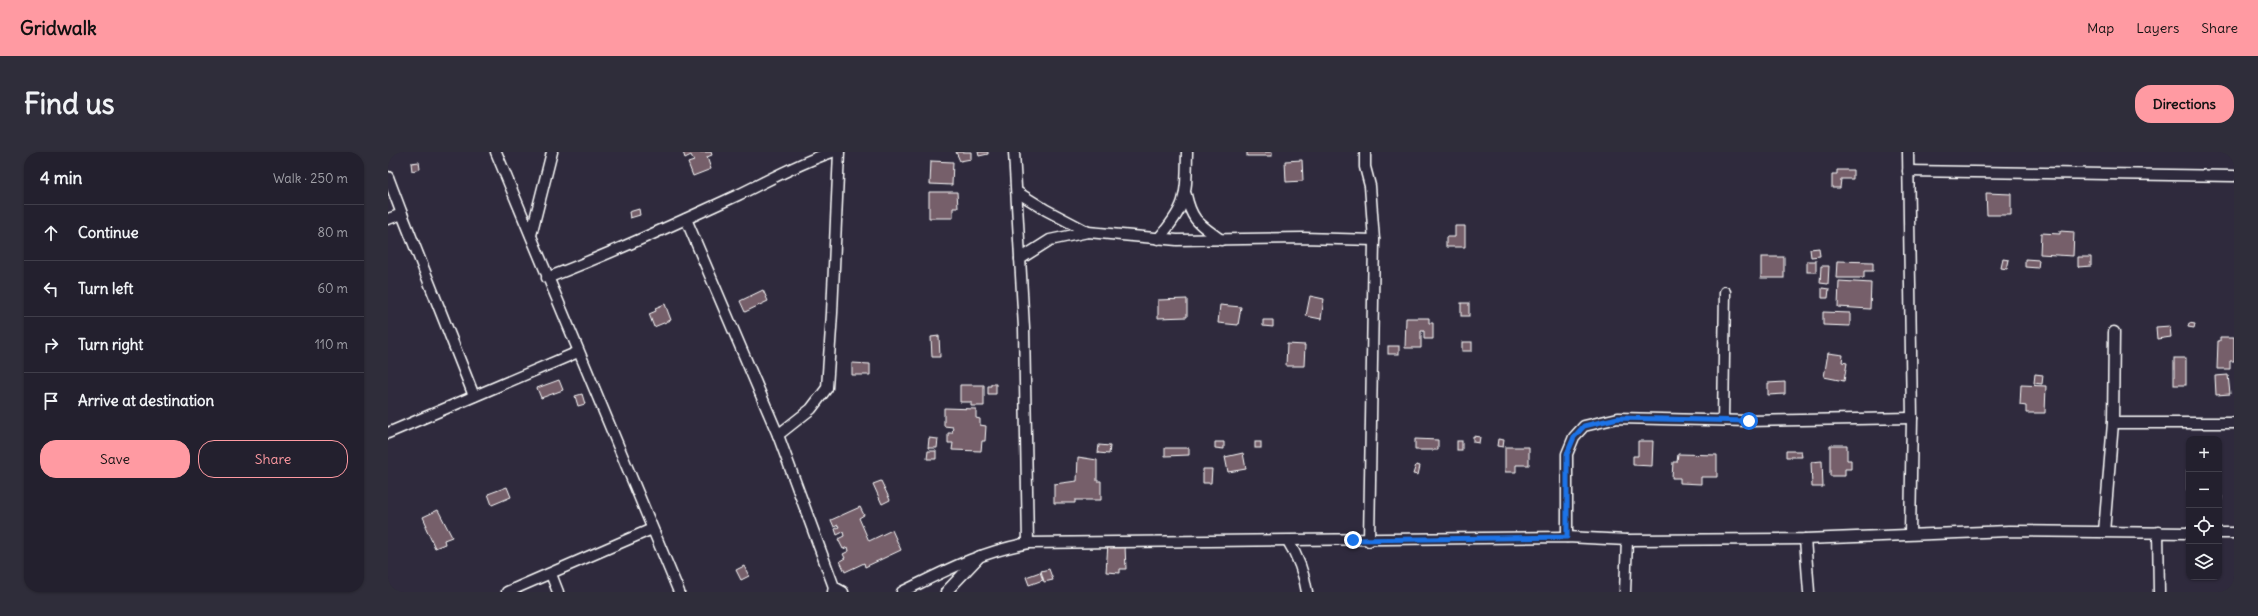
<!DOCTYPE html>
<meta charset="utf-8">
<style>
:root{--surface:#23202e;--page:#2f2d3a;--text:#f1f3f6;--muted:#a3a3aa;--line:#403e4a;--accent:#ff9aa2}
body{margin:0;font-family:Delius,sans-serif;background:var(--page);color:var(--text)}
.controls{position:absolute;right:12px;bottom:12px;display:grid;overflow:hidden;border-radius:8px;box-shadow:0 1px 3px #0004}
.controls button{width:36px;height:36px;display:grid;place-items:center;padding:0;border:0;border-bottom:1px solid var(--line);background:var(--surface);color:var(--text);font:20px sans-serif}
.stop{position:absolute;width:12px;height:12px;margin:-9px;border:3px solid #1a73e8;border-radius:50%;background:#fff}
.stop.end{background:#1a73e8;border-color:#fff;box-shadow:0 1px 4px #0008}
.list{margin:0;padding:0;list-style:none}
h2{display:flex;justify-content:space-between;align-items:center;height:52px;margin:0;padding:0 16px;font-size:17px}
h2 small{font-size:13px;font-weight:400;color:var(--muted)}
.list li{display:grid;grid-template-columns:26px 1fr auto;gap:12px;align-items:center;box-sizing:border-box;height:56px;padding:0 16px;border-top:1px solid var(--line)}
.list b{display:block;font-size:15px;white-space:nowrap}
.list em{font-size:13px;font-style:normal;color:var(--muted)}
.actions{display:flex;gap:8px;padding:12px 16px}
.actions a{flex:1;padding:9px 0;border:1px solid var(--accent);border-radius:16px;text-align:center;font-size:14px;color:var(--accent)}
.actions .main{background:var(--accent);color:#111}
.icon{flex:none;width:22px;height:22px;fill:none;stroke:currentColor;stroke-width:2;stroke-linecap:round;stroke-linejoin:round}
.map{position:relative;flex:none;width:1846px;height:440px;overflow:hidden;border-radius:16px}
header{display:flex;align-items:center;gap:24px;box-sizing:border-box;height:56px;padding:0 20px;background:var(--accent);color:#111}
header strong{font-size:19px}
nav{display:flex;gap:22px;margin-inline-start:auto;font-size:14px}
.intro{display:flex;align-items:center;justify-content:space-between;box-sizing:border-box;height:96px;padding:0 24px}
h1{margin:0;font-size:28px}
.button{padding:10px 18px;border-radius:16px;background:var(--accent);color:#111;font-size:14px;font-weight:700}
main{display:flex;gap:24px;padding:0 24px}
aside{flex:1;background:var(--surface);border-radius:16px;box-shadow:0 1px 3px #0004}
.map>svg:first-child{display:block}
.building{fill:#765e6a;stroke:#fff}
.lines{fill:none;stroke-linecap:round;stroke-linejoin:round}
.street-casing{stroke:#fff;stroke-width:13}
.street{stroke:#2f2a3d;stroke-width:10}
.route{stroke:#1a73e8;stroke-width:5}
</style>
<header>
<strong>Gridwalk</strong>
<nav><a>Map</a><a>Layers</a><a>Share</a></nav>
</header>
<div class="intro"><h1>Find us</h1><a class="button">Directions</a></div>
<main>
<aside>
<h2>4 min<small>Walk · 250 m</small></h2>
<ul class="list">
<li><svg class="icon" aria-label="ahead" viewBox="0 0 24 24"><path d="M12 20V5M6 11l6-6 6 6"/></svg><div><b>Continue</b></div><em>80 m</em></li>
<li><svg class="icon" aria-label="left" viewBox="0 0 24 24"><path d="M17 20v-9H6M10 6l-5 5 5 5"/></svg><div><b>Turn left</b></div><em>60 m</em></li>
<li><svg class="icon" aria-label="right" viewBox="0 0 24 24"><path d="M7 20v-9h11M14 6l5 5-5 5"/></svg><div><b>Turn right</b></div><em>110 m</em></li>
<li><svg class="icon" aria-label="arrive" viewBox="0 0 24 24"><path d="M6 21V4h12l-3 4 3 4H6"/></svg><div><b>Arrive at destination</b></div></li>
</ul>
<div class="actions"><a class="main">Save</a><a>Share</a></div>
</aside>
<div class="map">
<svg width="1846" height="440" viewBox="0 0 1846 440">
<rect width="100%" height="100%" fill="#2f2a3d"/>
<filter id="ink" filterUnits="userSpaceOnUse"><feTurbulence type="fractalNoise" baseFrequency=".025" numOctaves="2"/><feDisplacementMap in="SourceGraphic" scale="8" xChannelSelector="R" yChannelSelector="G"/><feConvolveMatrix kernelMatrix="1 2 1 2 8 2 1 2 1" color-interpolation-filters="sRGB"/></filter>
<g filter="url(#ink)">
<!-- building -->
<g class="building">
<polygon points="295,0 323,0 324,3 319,5 323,17 305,24 300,11 306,9 303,3 297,6"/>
<polygon points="568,0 583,0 583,7 572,9"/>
<polygon points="590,0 600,0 600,2 591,4"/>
<rect x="859" y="0" width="25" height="4"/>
<polygon points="914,8 915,29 898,30 897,9"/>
<polygon points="543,9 565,10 564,33 542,32"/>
<polygon points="31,10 32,17 24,19 23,11"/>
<polygon points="1449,18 1465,18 1465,27 1453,27 1452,36 1444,36 1444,22 1449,22"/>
<polygon points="541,40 569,40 570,56 565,56 565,66 541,66"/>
<polygon points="1598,41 1623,42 1623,63 1599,63"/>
<polygon points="251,57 252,63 242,66 241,60"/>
<polygon points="1067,74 1077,74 1077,95 1058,95 1058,85 1067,85"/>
<polygon points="1672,79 1686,80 1685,104 1652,102 1653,81 1672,82"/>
<polygon points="1431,96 1432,104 1423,105 1422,97"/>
<rect x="1373" y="105" width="23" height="21"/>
<polygon points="1690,105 1703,105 1703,114 1690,115"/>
<polygon points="1615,107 1621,108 1619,117 1613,116"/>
<polygon points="1637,107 1651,108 1650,116 1637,115"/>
<rect x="1419" y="109" width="9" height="11"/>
<polygon points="1449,109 1485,110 1485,119 1476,119 1476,126 1448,126"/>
<polygon points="1433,114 1441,114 1440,132 1432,131"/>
<polygon points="1451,129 1483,131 1482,157 1450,155"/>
<polygon points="1434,136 1441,137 1440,146 1434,146"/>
<polygon points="375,138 380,149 357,160 352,149"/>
<polygon points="922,144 936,147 933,167 918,164"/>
<polygon points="799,147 799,165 770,166 770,148"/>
<rect x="1073" y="151" width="8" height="13"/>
<polygon points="277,152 283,168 266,175 261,162 268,159 267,156"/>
<polygon points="832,153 853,155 850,173 830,171"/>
<polygon points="1435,160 1462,161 1462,174 1435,173"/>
<polygon points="1018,166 1041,166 1041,171 1045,171 1045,187 1036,187 1036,179 1033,179 1033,196 1017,196"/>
<polygon points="875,168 885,168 885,175 875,174"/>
<polygon points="1801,171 1807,172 1806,176 1800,175"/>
<polygon points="1782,174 1783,185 1769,187 1768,175"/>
<polygon points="551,184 552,205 544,205 543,185"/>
<polygon points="1832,185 1846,185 1846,209 1842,209 1842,217 1829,217 1830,189 1832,189"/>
<rect x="1074" y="190" width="10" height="9"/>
<polygon points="899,192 917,193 916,214 898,214"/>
<rect x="1000" y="194" width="11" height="8"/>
<polygon points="1440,201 1455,203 1454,210 1459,211 1456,229 1436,225"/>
<rect x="1786" y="206" width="12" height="27"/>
<polygon points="464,211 482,212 482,223 464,223"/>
<polygon points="1647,222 1655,223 1654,232 1646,231"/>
<polygon points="1840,223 1842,242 1828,243 1827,224"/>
<polygon points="171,228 175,238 153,246 149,236"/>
<polygon points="1397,230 1397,242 1380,243 1380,231"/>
<polygon points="603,232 608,232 608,242 600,242 600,234 603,234"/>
<polygon points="572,233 596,233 596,254 583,254 583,250 572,250"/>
<polygon points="1633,233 1658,234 1657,261 1638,261 1638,254 1632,253"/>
<polygon points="194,242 197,252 190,254 187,244"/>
<polygon points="556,256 588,257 588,266 592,267 592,273 598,274 597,289 594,289 593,299 564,298 565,291 560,291 560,281 564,281 565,275 556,274"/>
<polygon points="1085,284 1092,285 1091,291 1085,290"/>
<polygon points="541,286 550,287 549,296 540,296"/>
<polygon points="1027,287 1050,288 1050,298 1027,298"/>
<polygon points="1110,287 1116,288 1115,295 1109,294"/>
<rect x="1069" y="289" width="5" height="9"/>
<polygon points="1250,289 1265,289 1264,314 1245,313 1245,304 1250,304"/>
<polygon points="827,290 836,290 836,297 827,296"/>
<rect x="867" y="290" width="6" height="6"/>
<polygon points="711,293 722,294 721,302 710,301"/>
<polygon points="1442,293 1459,293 1459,308 1463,308 1463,317 1457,317 1457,324 1442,324"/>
<polygon points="1117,295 1141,295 1141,313 1128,313 1128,320 1117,320"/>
<polygon points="777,296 801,296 801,303 777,304"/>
<polygon points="540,299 548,299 548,307 539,307"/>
<polygon points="1398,299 1413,299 1414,305 1398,305"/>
<polygon points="855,301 858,317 840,320 837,305"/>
<polygon points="1290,302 1329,303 1329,325 1313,325 1313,332 1292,331 1292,326 1284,326 1285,310 1289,310"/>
<polygon points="690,305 709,308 709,329 713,329 713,348 687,348 687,351 666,351 666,332 689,329"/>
<polygon points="1434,309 1435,335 1424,335 1423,310"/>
<polygon points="1028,313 1032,314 1030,323 1025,322"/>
<polygon points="815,317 824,317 823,331 815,331"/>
<rect x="1799" y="318" width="2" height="20"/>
<polygon points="493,329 502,348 494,352 485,332"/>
<polygon points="119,335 123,345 104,353 100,342"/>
<polygon points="1831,344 1834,344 1833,356 1831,356"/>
<polygon points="472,355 476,363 471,366 481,389 504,378 513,398 477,415 476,411 457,420 452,409 457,406 455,402 461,399 460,395 455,397 450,387 456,384 455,380 449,383 447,377 451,375 450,373 446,375 443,368"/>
<polygon points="50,358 64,385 56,388 57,392 47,396 37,374 39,374 35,365"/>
<polygon points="720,392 737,394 738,417 732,417 732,421 718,420"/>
<polygon points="356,414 361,424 353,428 348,418"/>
<polygon points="661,417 665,428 656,430 653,419"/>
<polygon points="652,420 655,428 641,433 638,425"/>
</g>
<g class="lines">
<!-- street casing -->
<g class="street-casing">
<g id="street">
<polyline points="108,0 291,440"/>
<polyline points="626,0 636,176 640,391"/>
<polyline points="977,0 977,15 982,34 986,88 981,389"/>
<polyline points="1520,0 1524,266 1522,382"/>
<polyline points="1520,19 1846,24"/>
<polyline points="0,25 14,62"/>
<polyline points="629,40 658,58 700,80"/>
<path d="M798 43C804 70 812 72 833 88"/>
<polyline points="0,67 14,62 86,244"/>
<polyline points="298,67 390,283 446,435 445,440"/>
<polyline points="143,83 164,0"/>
<path d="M770 87C800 53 798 44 799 0"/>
<polyline points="632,107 662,88 700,80 789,88 915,86 986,88"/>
<path d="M159 126C224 101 287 72 350 43 381 28 411 11 444 0"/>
<polyline points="1335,268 1337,140"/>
<polyline points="1725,271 1846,271"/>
<polyline points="0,281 190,200"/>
<polyline points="390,283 423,257 439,236 444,161 451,0"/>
<polyline points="1716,380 1725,271 1726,180"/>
<polyline points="1770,380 1771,440"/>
<polyline points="1831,381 1846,381"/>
<polyline points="1179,385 1179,302 1186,285 1196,274 1230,266 1361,269 1524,266"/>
<polyline points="1417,387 1421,440"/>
<path d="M900 389C910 405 916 421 919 440"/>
<polyline points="163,422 170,440"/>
<polyline points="446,435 455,440"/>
<polyline points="119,440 264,377"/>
<path d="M514 440C559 418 589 401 640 391L1179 385 1239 388 1417 387 1621 379 1801 381"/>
<polyline points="558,440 592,404"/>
<polyline points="1237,440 1239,388"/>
</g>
</g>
<!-- street -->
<use href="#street" class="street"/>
</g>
</g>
<g class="lines" filter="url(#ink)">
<!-- route -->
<polyline class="route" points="965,388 1179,385 1179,302 1186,285 1196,274 1230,266 1361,269"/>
</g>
</svg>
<div class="controls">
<button>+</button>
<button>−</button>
<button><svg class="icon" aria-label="locate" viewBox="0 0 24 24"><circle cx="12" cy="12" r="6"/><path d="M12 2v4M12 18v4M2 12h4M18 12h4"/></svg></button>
<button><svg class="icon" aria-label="layers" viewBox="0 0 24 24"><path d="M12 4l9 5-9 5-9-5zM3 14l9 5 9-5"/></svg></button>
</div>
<div class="stop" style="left:1361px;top:269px"></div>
<div class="stop end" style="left:965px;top:388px"></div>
</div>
</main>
